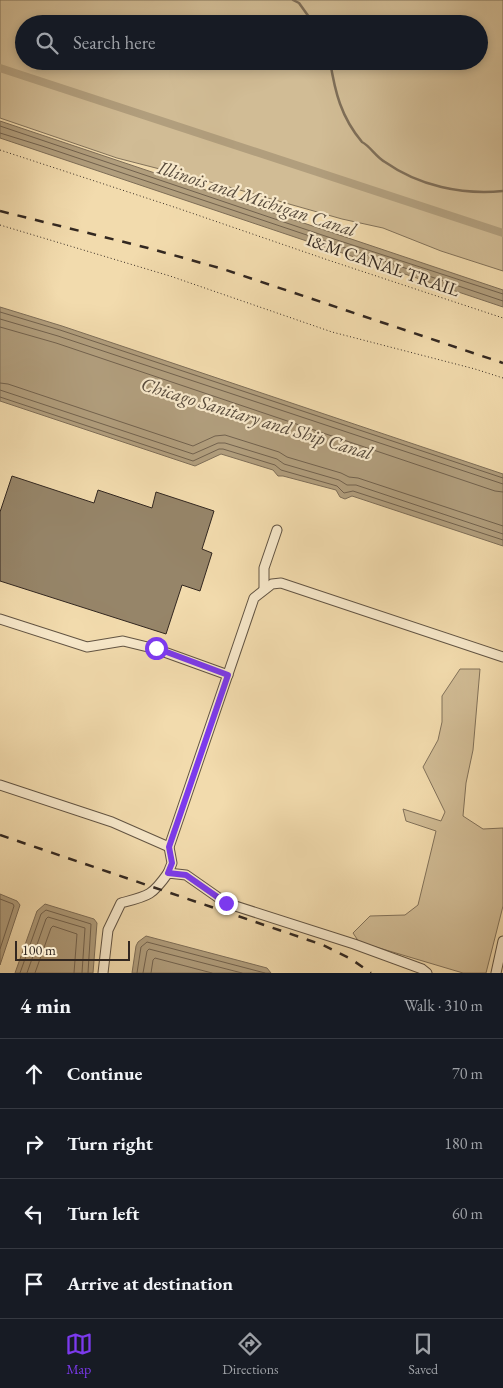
<!DOCTYPE html>
<meta charset="utf-8">
<style>
:root{--surface:#171b24;--page:#242831;--text:#f1f3f6;--muted:#9ea1a6;--line:#363941;--accent:#7c3aed}
body{margin:0;font-family:"EB Garamond",serif;background:var(--page);color:var(--text)}
.scale{position:absolute;left:15px;bottom:12px;width:115px;box-sizing:border-box;padding-left:5px;border:2px solid #322720;border-top:0;font-size:14px;line-height:18px;white-space:nowrap;color:#322720;-webkit-text-stroke:4px #f7e8ca;paint-order:stroke}
.stop{position:absolute;width:15px;height:15px;margin:-11px;border:4px solid #7c3aed;border-radius:50%;background:#fff}
.stop.end{background:#7c3aed;border-color:#fff;box-shadow:0 1px 5px #0008}
.list{margin:0;padding:0;list-style:none}
h2{display:flex;justify-content:space-between;align-items:center;height:65px;margin:0;padding:0 20px;font-size:21px}
h2 small{font-size:16px;font-weight:400;color:var(--muted)}
.list li{display:grid;grid-template-columns:32px 1fr auto;gap:15px;align-items:center;box-sizing:border-box;height:70px;padding:0 20px;border-top:1px solid var(--line)}
.list b{display:block;font-size:19px;white-space:nowrap}
.list em{font-size:16px;font-style:normal;color:var(--muted)}
.icon{flex:none;width:28px;height:28px;fill:none;stroke:currentColor;stroke-width:2;stroke-linecap:round;stroke-linejoin:round}
.map{position:relative;flex:none;width:503px;height:973px;overflow:hidden}
.search{position:absolute;background:var(--surface);box-shadow:0 2px 8px #0003;left:15px;right:15px;top:15px;height:55px;display:flex;align-items:center;gap:12px;box-sizing:border-box;padding:0 18px;border-radius:28px;color:var(--muted);font-size:19px}
.sheet{height:345px;background:var(--surface)}
nav{display:flex;justify-content:space-around;align-items:center;box-sizing:border-box;height:70px;border-top:1px solid var(--line);background:var(--surface);font-size:14px;color:var(--muted)}
nav a{display:grid;justify-items:center;gap:2px}
nav .on{color:var(--accent)}
.map>svg:first-child{display:block}
.green{fill:#d1bc95;stroke:#82725a;fill-rule:evenodd}
.water{fill:#b19e7d;stroke:#7e6e58}
.lines{fill:none;stroke-linecap:round;stroke-linejoin:round}
.shore{stroke:#72624e;stroke-width:1}
.stream{stroke:#7e6e58;stroke-width:2.5}
.canal{stroke:#b19e7d;stroke-width:8}
.building{fill:#968569;stroke:#322720}
.minor-casing{stroke:#625443;stroke-width:11}
.path{stroke:#322720;stroke-width:1;stroke-dasharray:1 2.5;stroke-linecap:butt}
.minor{stroke:#f7e8ca;stroke-width:9}
.rail{stroke:#322720;stroke-width:2.5;stroke-dasharray:9 9;stroke-linecap:butt}
.route{stroke:#7c3aed;stroke-width:6}
.labels{text-anchor:middle;stroke-width:4.5;stroke-linejoin:round;paint-order:stroke}
.street-label{font-size:18px;fill:#322720;stroke:#f7e8ca}
.water-label{font-size:19px;font-style:italic;fill:#584b3c;stroke:#f7e8ca}
</style>
<div class="map">
<svg width="503" height="973" viewBox="0 0 503 973">
<rect width="100%" height="100%" fill="#f2dbad"/>
<filter id="stains"><feTurbulence type="fractalNoise" baseFrequency=".004" numOctaves="4"/><feColorMatrix values="0 0 0 0 .2 0 0 0 0 .09 0 0 0 0 .02 0 0 0 .5 -.17"/></filter>
<radialGradient id="worn" r=".72"><stop offset=".6" stop-color="#630" stop-opacity="0"/><stop offset="1" stop-color="#630" stop-opacity=".3"/></radialGradient>
<!-- green -->
<g class="green">
<path d="M0 0H503V271L441 251 383 228 342 219 222 185 117 158 0 118ZM24 24H479V61H24Z"/>
<polygon points="460,669 480,669 473,750 466,783 463,816 483,829 503,828 503,906 486,973 463,973 359,942 353,933 370,916 405,915 418,905 436,831 406,821 403,809 441,821 445,812 423,767 438,740 442,722 442,696"/>
</g>
<!-- water -->
<g class="water">
<polygon points="0,121 503,290 503,307 0,138"/>
<polygon points="0,307 62,326 503,474 503,546 352,496 345,499 340,497 336,490 283,476 278,476 273,470 221,454 195,466 0,401"/>
<polygon points="0,894 17,901 20,905 0,965"/>
<polygon points="45,904 94,919 97,923 93,973 15,973 37,911"/>
<polygon points="146,936 267,968 271,973 132,973 136,946 138,942"/>
</g>
<g class="lines">
<!-- shore -->
<g class="shore">
<polyline points="0,126 334,239 503,294"/>
<polyline points="0,133 42,146 503,301"/>
<polyline points="0,312 60,330 503,478"/>
<polyline points="0,319 58,336 503,484"/>
<polyline points="0,327 56,343 495,491 503,492"/>
<polyline points="0,383 8,384 193,446 215,436 225,435 279,452 287,457 341,473 349,477 358,478 503,526"/>
<polyline points="0,390 193,454 218,443 225,443 277,459 284,464 339,480 347,485 356,485 503,534"/>
<polyline points="0,397 193,461 219,449 223,449 275,465 281,470 337,486 344,493 353,491 503,540"/>
<polyline points="0,899 13,904 14,906 0,949"/>
<polyline points="20,973 41,914 46,910 91,924 88,973"/>
<polyline points="27,973 46,919 48,917 85,928 82,973"/>
<polyline points="35,973 51,928 53,926 77,934 74,973"/>
<polyline points="137,973 141,947 147,942 265,973"/>
<polyline points="143,973 147,951 149,949 242,973"/>
<polyline points="151,973 153,960 155,958 212,973"/>
</g>
<!-- stream -->
<g class="stream">
<polyline points="293,0 299,3 314,24"/>
<path d="M330 61C335 92 341 117 362 142 370 146 376 157 385 162 419 186 462 195 503 191"/>
</g>
<!-- canal -->
<polyline class="canal" points="0,68 503,233"/>
</g>
<!-- building -->
<polygon class="building" points="12,476 94,503 98,490 152,508 156,492 214,511 202,549 212,553 200,591 182,585 166,634 0,581 0,512"/>
<g class="lines">
<!-- minor casing -->
<g class="minor-casing">
<g id="minor">
<polyline points="264,589 264,568 277,530"/>
<polyline points="0,619 87,647 123,641 156,649 228,675"/>
<polyline points="0,785 112,822 169,847"/>
<polyline points="168,873 172,863 169,847 254,598 272,584 281,583 503,657"/>
<path d="M103 973 108 930 121 903C148 896 152 896 168 873L186 875 226 903 354 944 422 969 427 973"/>
<polyline points="496,973 503,941"/>
</g>
</g>
<!-- path -->
<g class="path">
<polyline points="0,150 177,208 328,260 503,318"/>
<polyline points="0,225 170,276 332,332 475,369 503,378"/>
</g>
<!-- minor -->
<use href="#minor" class="minor"/>
<!-- rail -->
<g class="rail">
<polyline points="0,211 148,248 223,269 503,363"/>
<polyline points="0,835 323,945 351,959 371,973"/>
</g>
</g>
<g class="lines">
<!-- route -->
<polyline class="route" points="156,648 228,675 169,847 172,863 168,873 186,875 226,903"/>
</g>
<g class="labels">
<!-- street labels -->
<g class="street-label">
<text transform="translate(383 265) rotate(19)" y="6">I&amp;M CANAL TRAIL</text>
</g>
<!-- water labels -->
<g class="water-label">
<text transform="translate(257 198) rotate(18)" y="7">Illinois and Michigan Canal</text>
<text transform="translate(257 418) rotate(17)" y="7">Chicago Sanitary and Ship Canal</text>
</g>
</g>
<rect width="100%" height="100%" filter="url(#stains)"/>
<rect width="100%" height="100%" fill="url(#worn)"/>
</svg>
<div class="scale">100 m</div>
<div class="stop" style="left:156px;top:648px"></div>
<div class="stop end" style="left:226px;top:903px"></div>
<div class="search"><svg class="icon" aria-label="search" viewBox="0 0 24 24"><circle cx="10" cy="10" r="6"/><path d="M15 15l6 6"/></svg>Search here</div>
</div>
<section class="sheet">
<h2>4 min<small>Walk · 310 m</small></h2>
<ul class="list">
<li><svg class="icon" aria-label="ahead" viewBox="0 0 24 24"><path d="M12 20V5M6 11l6-6 6 6"/></svg><div><b>Continue</b></div><em>70 m</em></li>
<li><svg class="icon" aria-label="right" viewBox="0 0 24 24"><path d="M7 20v-9h11M14 6l5 5-5 5"/></svg><div><b>Turn right</b></div><em>180 m</em></li>
<li><svg class="icon" aria-label="left" viewBox="0 0 24 24"><path d="M17 20v-9H6M10 6l-5 5 5 5"/></svg><div><b>Turn left</b></div><em>60 m</em></li>
<li><svg class="icon" aria-label="arrive" viewBox="0 0 24 24"><path d="M6 21V4h12l-3 4 3 4H6"/></svg><div><b>Arrive at destination</b></div></li>
</ul>
</section>
<nav>
<a class="on"><svg class="icon" aria-label="map" viewBox="0 0 24 24"><path d="M3 6l6-2 6 2 6-2v14l-6 2-6-2-6 2zM9 4v14M15 6v14"/></svg>Map</a>
<a><svg class="icon" aria-label="directions" viewBox="0 0 24 24"><path d="M12 3l9 9-9 9-9-9zM9 14v-3h6M13 9l2 2-2 2"/></svg>Directions</a>
<a><svg class="icon" aria-label="saved" viewBox="0 0 24 24"><path d="M7 4h10v16l-5-4-5 4z"/></svg>Saved</a>
</nav>
